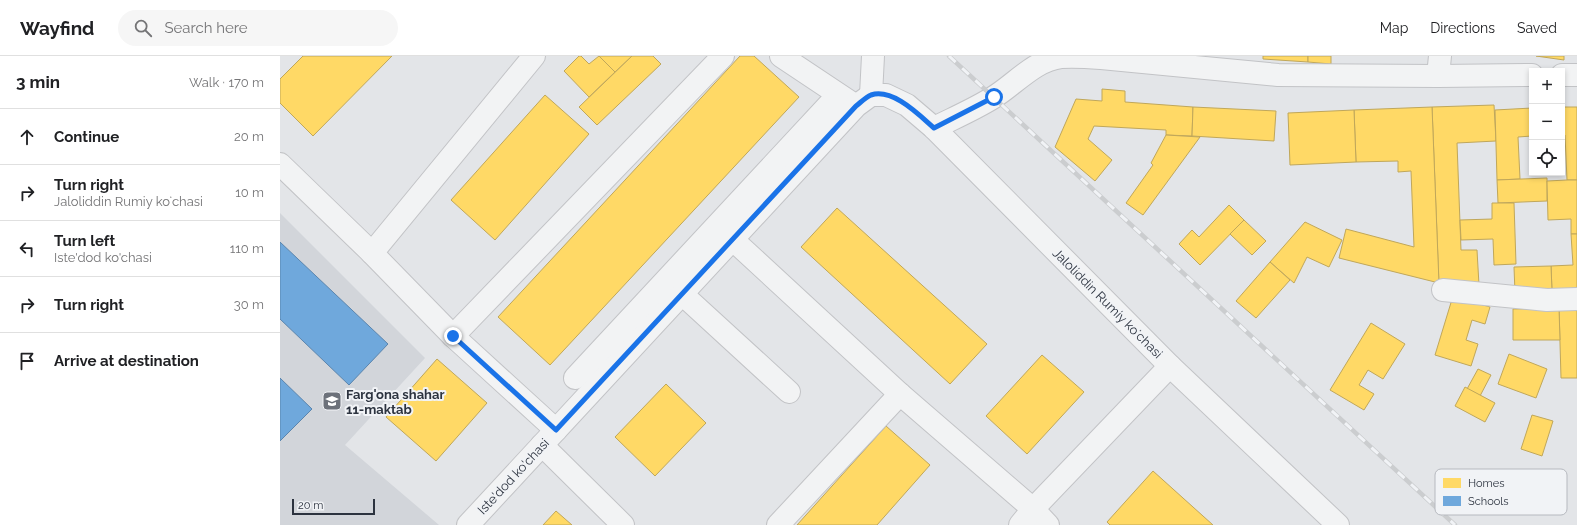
<!DOCTYPE html>
<meta charset="utf-8">
<style>
:root{--surface:#fff;--page:#f6f6f6;--text:#202124;--muted:#757577;--line:#e0e0e0}
body{margin:0;font-family:Raleway,sans-serif;background:var(--page);color:var(--text)}
.controls{position:absolute;right:12px;top:12px;display:grid;overflow:hidden;border-radius:0px;box-shadow:0 2px 6px #0003}
.controls button{width:36px;height:36px;display:grid;place-items:center;padding:0;border:0;border-bottom:1px solid var(--line);background:var(--surface);color:var(--text);font:20px sans-serif}
.scale{position:absolute;left:12px;bottom:10px;width:83px;box-sizing:border-box;padding-left:4px;border:2px solid #2c333f;border-top:0;font-size:11px;line-height:14px;white-space:nowrap;color:#2c333f;-webkit-text-stroke:3px #f1f3f6;paint-order:stroke}
.stop{position:absolute;width:12px;height:12px;margin:-9px;border:3px solid #1a73e8;border-radius:50%;background:#fff}
.stop.end{background:#1a73e8;border-color:#fff;box-shadow:0 1px 4px #0008}
.list{margin:0;padding:0;list-style:none}
h2{display:flex;justify-content:space-between;align-items:center;height:52px;margin:0;padding:0 16px;font-size:17px}
h2 small{font-size:13px;font-weight:400;color:var(--muted)}
.list li{display:grid;grid-template-columns:26px 1fr auto;gap:12px;align-items:center;box-sizing:border-box;height:56px;padding:0 16px;border-top:1px solid var(--line)}
.list b{display:block;font-size:15px;white-space:nowrap}
.list p{margin:0;font-size:13px;white-space:nowrap;color:var(--muted)}
.list em{font-size:13px;font-style:normal;color:var(--muted)}
.icon{flex:none;width:22px;height:22px;fill:none;stroke:currentColor;stroke-width:2;stroke-linecap:round;stroke-linejoin:round}
.map{position:relative;flex:none;width:1297px;height:469px;overflow:hidden}
header{display:flex;align-items:center;gap:24px;box-sizing:border-box;height:56px;padding:0 20px;background:var(--surface);border-bottom:1px solid var(--line)}
header strong{font-size:19px}
nav{display:flex;gap:22px;margin-inline-start:auto;font-size:14px}
.search{width:280px;height:36px;background:var(--page);display:flex;align-items:center;gap:10px;box-sizing:border-box;padding:0 14px;border-radius:22px;color:var(--muted);font-size:15px}
main{display:flex}
aside{flex:1;background:var(--surface)}
.map>svg:first-child{display:block}
.built{fill:#d2d5da}
.homes{fill:#ffd966;stroke:#c0a75a}
.schools{fill:#6fa8dc;stroke:#5b85ad}
.lines{fill:none;stroke-linecap:round;stroke-linejoin:round}
.minor-casing{stroke:#c2c3c6;stroke-width:24}
.minor{stroke:#f2f3f4;stroke-width:22}
.rail-casing{stroke:#cbcdcf;stroke-width:4.5}
.rail{stroke:#f1f3f6;stroke-width:3;stroke-dasharray:9;stroke-linecap:butt}
.route{stroke:#1a73e8;stroke-width:5}
.labels{text-anchor:middle;stroke-width:4;stroke-linejoin:round;paint-order:stroke}
.street-label{font-size:13px;fill:#2c333f;stroke:#f1f3f6}
.poi-label{font-size:13px;font-weight:bold;fill:#2c333f;stroke:#f1f3f6;text-anchor:start}
.key{fill:#f1f3f6;stroke:#b6b9bf;stroke-width:1}
.key-label{font-size:11px;fill:#2c333f}
</style>
<header>
<strong>Wayfind</strong>
<div class="search"><svg class="icon" aria-label="search" viewBox="0 0 24 24"><circle cx="10" cy="10" r="6"/><path d="M15 15l6 6"/></svg>Search here</div>
<nav><a>Map</a><a>Directions</a><a>Saved</a></nav>
</header>
<main>
<aside>
<h2>3 min<small>Walk · 170 m</small></h2>
<ul class="list">
<li><svg class="icon" aria-label="ahead" viewBox="0 0 24 24"><path d="M12 20V5M6 11l6-6 6 6"/></svg><div><b>Continue</b></div><em>20 m</em></li>
<li><svg class="icon" aria-label="right" viewBox="0 0 24 24"><path d="M7 20v-9h11M14 6l5 5-5 5"/></svg><div><b>Turn right</b><p>Jaloliddin Rumiy koʻchasi</p></div><em>10 m</em></li>
<li><svg class="icon" aria-label="left" viewBox="0 0 24 24"><path d="M17 20v-9H6M10 6l-5 5 5 5"/></svg><div><b>Turn left</b><p>Iste'dod ko'chasi</p></div><em>110 m</em></li>
<li><svg class="icon" aria-label="right" viewBox="0 0 24 24"><path d="M7 20v-9h11M14 6l5 5-5 5"/></svg><div><b>Turn right</b></div><em>30 m</em></li>
<li><svg class="icon" aria-label="arrive" viewBox="0 0 24 24"><path d="M6 21V4h12l-3 4 3 4H6"/></svg><div><b>Arrive at destination</b></div></li>
</ul>
</aside>
<div class="map">
<svg width="1297" height="469" viewBox="0 0 1297 469">
<rect width="100%" height="100%" fill="#e3e5e8"/>
<!-- built -->
<polygon class="built" points="0,157 145,302 65,389 159,469 0,469"/>
<!-- homes -->
<g class="homes">
<polygon points="23,0 112,0 33,80 0,47 0,23"/>
<polygon points="299,0 301,0 309,8 319,0 335,16 309,41 284,15"/>
<polygon points="319,0 352,0 335,16"/>
<polygon points="352,0 373,0 381,8 317,69 299,51"/>
<polygon points="460,0 474,0 519,41 270,309 218,261"/>
<polygon points="983,0 1028,0 1028,6 983,3"/>
<polygon points="1028,0 1051,0 1051,8 1028,6"/>
<polygon points="1256,0 1284,0 1284,4"/>
<polygon points="822,33 845,35 845,46 913,51 912,80 886,79 886,74 814,70 808,83 832,104 815,125 775,91 796,43 822,45"/>
<polygon points="265,39 309,78 215,184 171,144"/>
<polygon points="1214,49 1216,85 1177,87 1181,194 1197,194 1199,229 1159,230 1152,51"/>
<polygon points="913,51 996,55 994,85 912,80"/>
<polygon points="1152,51 1159,227 1059,202 1066,173 1134,191 1131,115 1118,116 1118,105 1076,106 1074,54"/>
<polygon points="1282,51 1297,51 1297,124 1287,124 1285,79 1282,79"/>
<polygon points="1252,52 1252,80 1238,81 1240,123 1217,124 1215,54"/>
<polygon points="1074,54 1076,106 1010,109 1008,57"/>
<polygon points="886,79 920,81 863,159 846,147 873,109 871,107"/>
<polygon points="1267,122 1267,145 1218,147 1217,124"/>
<polygon points="1287,124 1297,124 1297,178 1291,178 1291,163 1268,164 1267,125"/>
<polygon points="1212,147 1234,147 1236,208 1214,209 1213,183 1181,184 1180,164 1212,163"/>
<polygon points="949,149 964,164 920,209 899,188 912,174 919,181"/>
<polygon points="557,152 707,288 670,328 521,191"/>
<polygon points="964,164 986,185 972,199 950,178"/>
<polygon points="1025,166 1062,184 1049,211 1027,201 1014,227 990,206"/>
<polygon points="1291,178 1297,178 1297,234 1272,235 1271,210 1293,209"/>
<polygon points="990,206 1010,224 976,262 956,245"/>
<polygon points="1271,210 1272,235 1235,237 1234,211"/>
<polygon points="1173,240 1210,251 1205,268 1192,264 1186,284 1198,288 1191,310 1155,299"/>
<polygon points="1297,251 1297,322 1281,322 1279,252"/>
<polygon points="1279,252 1280,284 1233,284 1233,253"/>
<polygon points="1091,267 1125,288 1103,323 1088,314 1079,329 1094,338 1084,354 1050,334"/>
<polygon points="1229,298 1267,313 1256,342 1218,328"/>
<polygon points="762,299 804,336 747,398 706,360"/>
<polygon points="157,303 207,347 156,405 106,361"/>
<polygon points="1198,313 1211,319 1200,340 1187,333"/>
<polygon points="386,328 426,367 375,420 335,381"/>
<polygon points="1185,331 1215,347 1205,366 1175,350"/>
<polygon points="1252,359 1273,365 1262,400 1241,393"/>
<polygon points="606,370 650,409 597,469 517,469"/>
<polygon points="873,415 933,469 830,469 827,466"/>
<polygon points="276,455 292,469 263,469"/>
</g>
<!-- schools -->
<g class="schools">
<polygon points="0,186 108,288 69,329 0,263"/>
<polygon points="0,322 32,353 0,385"/>
</g>
<g class="lines">
<!-- minor casing -->
<g class="minor-casing">
<g id="minor">
<polyline points="501,0 570,46"/>
<polyline points="1282,19 1297,19"/>
<polyline points="1158,20 1160,0"/>
<polyline points="591,39 606,39 627,49 654,72 890,310 1058,469"/>
<polyline points="591,39 593,0"/>
<path d="M654 72C674 62 695 53 714 41 735 28 755 4 781 1 795 0 808 1 821 2L998 19 1158 20 1252 19"/>
<polyline points="0,108 92,197 173,280 276,374"/>
<polyline points="452,183 620,338 753,453 768,469"/>
<polyline points="92,197 254,0"/>
<polyline points="1163,234 1267,244 1297,243"/>
<polyline points="402,238 509,336"/>
<polyline points="173,280 443,0"/>
<polyline points="295,322 558,39"/>
<polyline points="262,389 343,469"/>
<polyline points="188,469 576,50 591,39"/>
<polyline points="498,469 620,338"/>
<polyline points="740,469 753,453 890,310"/>
</g>
</g>
<!-- minor -->
<use href="#minor" class="minor"/>
<!-- rail casing -->
<g class="rail-casing">
<polyline id="rail" points="669,0 1175,469"/>
</g>
<!-- rail -->
<use href="#rail" class="rail"/>
</g>
<g class="lines">
<!-- route -->
<path class="route" d="M173 280 276 374 576 50C580 47 586 41 591 39 613 32 639 59 654 72L714 41"/>
</g>
<!-- icons -->
<defs>
<g id="school-square" transform="scale(1)"><rect x="-9" y="-9" width="18" height="18" rx="4" fill="#6c717a" stroke="#f1f3f6"/><path d="M0-5L7-2L0 1L-7-2ZM-4 1L0 2.5L4 1V4Q0 6-4 4Z" fill="#fff"/></g>
</defs>
<g fill-rule="evenodd">
<use href="#school-square" x="52" y="345"/>
</g>
<g class="labels">
<!-- street labels -->
<g class="street-label">
<text transform="translate(828 247) rotate(45)" y="5">Jaloliddin Rumiy koʻchasi</text>
<text transform="translate(233 420) rotate(-47)" y="5">Iste'dod ko'chasi</text>
</g>
<!-- poi labels -->
<g class="poi-label">
<text x="66" y="343">Farg'ona shahar<tspan x="66" dy="15">11-maktab</tspan></text>
</g>
</g>
<!-- legend -->
<rect x="1155" y="413" width="132" height="46" rx="6" class="key"/>
<rect x="1163" y="422" width="18" height="10" fill="#ffd966"/>
<rect x="1163" y="440" width="18" height="10" fill="#6fa8dc"/>
<g class="key-label">
<text x="1188" y="431">Homes</text>
<text x="1188" y="449">Schools</text>
</g>
</svg>
<div class="controls">
<button>+</button>
<button>−</button>
<button><svg class="icon" aria-label="locate" viewBox="0 0 24 24"><circle cx="12" cy="12" r="6"/><path d="M12 2v4M12 18v4M2 12h4M18 12h4"/></svg></button>
</div>
<div class="scale">20 m</div>
<div class="stop" style="left:714px;top:41px"></div>
<div class="stop end" style="left:173px;top:280px"></div>
</div>
</main>
